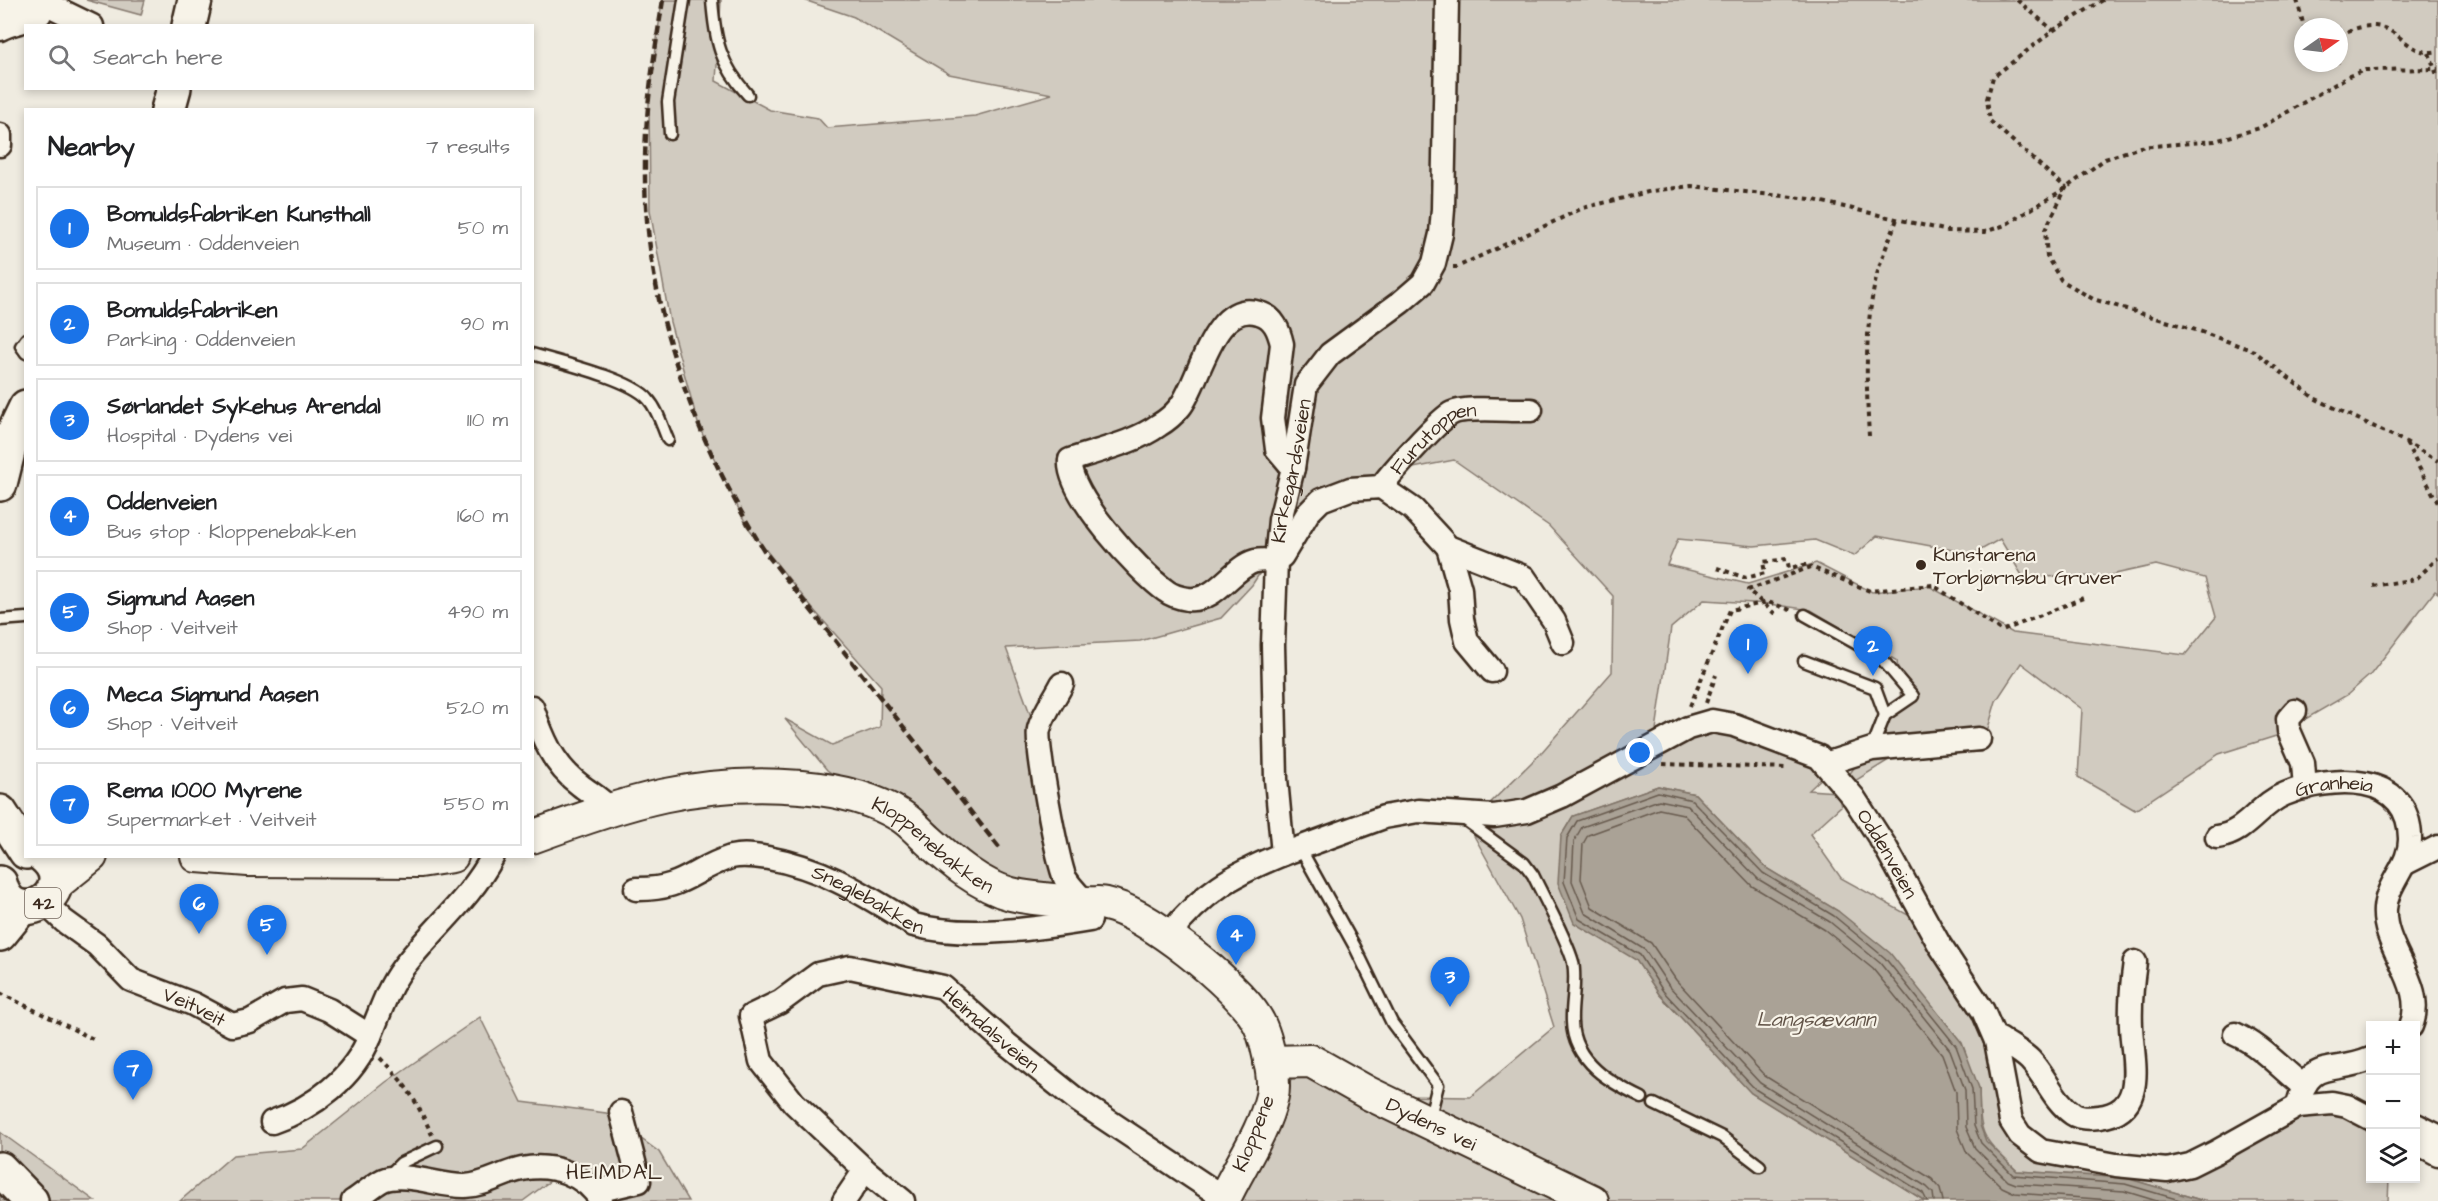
<!DOCTYPE html>
<meta charset="utf-8">
<style>
:root{--surface:#fff;--page:#f6f6f6;--text:#202124;--muted:#757577;--line:#e0e0e0;--accent:#1a73e8}
body{margin:0;font-family:"Architects Daughter",sans-serif;background:var(--page);color:var(--text)}
.controls{position:absolute;right:18px;bottom:18px;display:grid;overflow:hidden;border-radius:0px;box-shadow:0 3px 9px #0003}
.controls button{width:54px;height:54px;display:grid;place-items:center;padding:0;border:0;border-bottom:2px solid var(--line);background:var(--surface);color:var(--text);font:30px sans-serif}
.compass{position:absolute;left:2294px;top:18px;width:54px;height:54px;border-radius:50%;background:var(--surface);box-shadow:0 3px 9px #0003;rotate:76deg}
.you{position:absolute;left:1640px;top:753px;width:21px;height:21px;margin:-15px;border:4px solid #fff;border-radius:50%;background:#1a73e8;box-shadow:0 0 0 9px #1a73e833}
.badge{display:grid;place-items:center;width:39px;height:39px;border-radius:50%;background:var(--accent);color:#fff;font-size:20px;font-weight:700}
.pin{position:absolute;translate:-50% -50px;filter:drop-shadow(0 2px 3px #0008)}
.pin::after{content:'';position:absolute;top:32px;width:21px;height:18px;background:inherit;clip-path:polygon(0 0,100% 0,50% 100%)}
.list{margin:0;padding:0;list-style:none}
h2{display:flex;justify-content:space-between;align-items:center;height:78px;margin:0;padding:0 24px;font-size:26px}
h2 small{font-size:20px;font-weight:400;color:var(--muted)}
.list li{display:grid;grid-template-columns:39px 1fr auto;gap:18px;align-items:center;box-sizing:border-box;height:84px;margin:0 12px 12px;padding:0 12px;border:2px solid var(--line);border-radius:0px}
.list b{display:block;font-size:22px;white-space:nowrap}
.list p{margin:0;font-size:20px;white-space:nowrap;color:var(--muted)}
.list em{font-size:20px;font-style:normal;color:var(--muted)}
.icon{flex:none;width:33px;height:33px;fill:none;stroke:currentColor;stroke-width:2;stroke-linecap:round;stroke-linejoin:round}
.map{position:relative;flex:none;width:2438px;height:1201px;overflow:hidden}
.search{position:absolute;background:var(--surface);box-shadow:0 3px 9px #0003;left:24px;top:24px;width:510px;height:66px;display:flex;align-items:center;gap:15px;box-sizing:border-box;padding:0 21px;border-radius:0px;color:var(--muted);font-size:22px}
.panel{position:absolute;background:var(--surface);box-shadow:0 3px 9px #0003;left:24px;top:108px;width:510px;height:750px;border-radius:0px}
.map>svg:first-child{display:block}
.green{fill:#d1cbc0;stroke:#867a6f;stroke-width:1.5;fill-rule:evenodd}
.water{fill:#aaa296;stroke:#7e7266;stroke-width:1.5}
.lines{fill:none;stroke-linecap:round;stroke-linejoin:round}
.shore{stroke:#675a4e;stroke-width:1.5}
.lane-casing{stroke:#3b2a1e;stroke-width:15}
.street-casing{stroke:#3b2a1e;stroke-width:27}
.secondary-casing{stroke:#3b2a1e;stroke-width:36}
.primary-casing{stroke:#3b2a1e;stroke-width:38}
.path{stroke:#3b2a1e;stroke-width:4;stroke-dasharray:4.5 4.5;stroke-linecap:butt}
.lane{stroke:#f7f3e8;stroke-width:10}
.street{stroke:#f7f3e8;stroke-width:22}
.secondary{stroke:#f7f3e8;stroke-width:32}
.primary{stroke:#f7f3e8;stroke-width:33}
.rail{stroke:#3b2a1e;stroke-width:4.5;stroke-dasharray:9 4.5;stroke-linecap:butt}
.path-bridge{stroke:#3b2a1e;stroke-width:4;stroke-dasharray:4.5 4.5;stroke-linecap:butt}
.poi-dot{fill:#3b2a1e;stroke:#f7f3e8;stroke-width:2}
.labels{text-anchor:middle;stroke-width:4.5;stroke-linejoin:round;paint-order:stroke}
.shield{fill:#f7f3e8;stroke:#73665b;stroke-width:1.5}
.shield-label{font-size:18px;font-weight:bold;fill:#3b2a1e}
.street-label{font-size:20px;fill:#3b2a1e;stroke:#f7f3e8}
.poi-label{font-size:20px;fill:#3b2a1e;stroke:#f7f3e8;text-anchor:start}
.water-label{font-size:21px;font-style:italic;fill:#625448;stroke:#f7f3e8}
.neighbourhood-label{font-size:21px;letter-spacing:1.5px;fill:#3b2a1e;stroke:#f7f3e8}
</style>
<div class="map">
<svg width="2438" height="1201" viewBox="0 0 2438 1201">
<rect width="100%" height="100%" fill="#efebe0"/>
<filter id="ink" filterUnits="userSpaceOnUse"><feTurbulence type="fractalNoise" baseFrequency=".0167" numOctaves="2"/><feDisplacementMap in="SourceGraphic" scale="12" xChannelSelector="R" yChannelSelector="G"/><feConvolveMatrix kernelMatrix="1 2 1 2 8 2 1 2 1" color-interpolation-filters="sRGB"/></filter>
<g filter="url(#ink)">
<!-- green -->
<g class="green">
<polygon points="86,0 145,0 141,15"/>
<path d="M662 0H721L716 81 770 110 818 118 827 128 975 116 1052 94 949 74 854 17 804 0H2438V593L2435 591 2371 674 2347 695 2276 736 2219 754 2135 810 2078 777 2082 709 2021 663 1996 701 1981 752 1900 753 1837 792 1841 806 1810 834 1841 878 1939 932 1992 1026 2028 1133 2102 1161 2205 1155 2284 1100 2370 1126V1178L2389 1179 2388 1201H2204L2126 1178 2017 1171C1981 1136 1980 1138 1979 1088L1838 911 1766 868 1695 794 1658 786 1573 816 1561 836 1611 943 1636 960 1659 994 1751 1093 1925 1201H1237L1260 1153 1302 1053 1406 1096 1470 1097 1554 1027 1520 919 1468 825 1540 754 1612 672 1613 596 1549 526 1454 460 1398 471 1293 512 1289 550 1267 562 1252 585 1221 618 1140 641 1006 648 1036 730 1066 889 1015 884 918 834 827 770 785 719 832 745 880 727 881 686 812 608 747 526 699 427 670 322 650 210 649 103ZM2303 27H2339V63H2303ZM1877 536 1974 554 2000 539 2023 577 2106 576 2156 565 2205 578 2216 617 2185 655 2013 633 1929 586 1872 592 1816 563 1748 584 1667 565 1678 539 1754 546 1815 540 1854 556ZM1704 600 1769 604 1811 610 1897 661 1901 701 1837 792 1809 790 1824 776 1814 765 1719 730 1655 737 1671 628Z"/>
<polygon points="480,1017 522,1102 606,1113 659,1152 688,1201 589,1201 565,1170 523,1201 180,1201 233,1155 302,1149 386,1082"/>
<polygon points="0,1132 95,1201 0,1201"/>
</g>
<!-- water -->
<polygon class="water" points="1658,786 1695,794 1766,868 1838,911 1890,953 1962,1043 1979,1088 1980,1125 1986,1141 2017,1171 2126,1178 2204,1201 1925,1201 1751,1093 1659,994 1636,960 1574,923 1558,883 1561,836 1573,816"/>
<g class="lines">
<!-- shore -->
<g class="shore">
<polyline points="1927,1201 1923,1193 1755,1089 1663,991 1640,955 1579,919 1564,882 1567,838 1577,821 1658,792 1692,800 1763,873 1834,916 1885,958 1956,1046 1972,1089 1974,1126 1981,1143 2013,1175 2125,1184 2183,1201"/>
<polyline points="1934,1201 1933,1193 1927,1187 1760,1083 1669,986 1645,950 1585,913 1572,881 1574,841 1582,827 1659,800 1688,806 1758,879 1830,922 1880,963 1950,1050 1965,1090 1966,1127 1975,1148 2008,1181 2016,1184 2124,1191 2157,1201"/>
<polyline points="1943,1201 1940,1188 1932,1179 1765,1076 1676,980 1651,943 1592,907 1581,879 1583,844 1588,835 1659,809 1683,814 1752,886 1825,930 1873,969 1942,1054 1956,1092 1957,1129 1967,1153 2002,1187 2015,1193 2125,1201"/>
</g>
<!-- lane casing -->
<g class="lane-casing">
<g id="lane">
<path d="M712 0C715 41 720 64 748 95"/>
<polyline points="670,134 668,102 684,0"/>
<polyline points="26,339 21,346 26,353"/>
<path d="M532 354C559 362 631 379 648 399 658 410 662 426 668 440"/>
<polyline points="1805,615 1880,657 1913,696 1885,715 1872,748"/>
<polyline points="0,620 26,618"/>
<polyline points="1804,661 1875,688 1885,715"/>
<path d="M1461 817 1524 863 1533 875C1545 900 1566 937 1573 962 1577 982 1571 1002 1572 1022 1573 1062 1611 1083 1642 1098"/>
<polyline points="1300,848 1355,947 1392,1023 1438,1085 1429,1120"/>
<polyline points="1654,1104 1722,1137 1760,1166"/>
<polyline points="389,1175 401,1163 437,1146"/>
</g>
</g>
<!-- street casing -->
<g class="street-casing">
<g id="street">
<polyline points="0,8 51,6 92,26"/>
<path d="M0 29C13 22 28 22 40 14"/>
<polyline points="0,135 0,145"/>
<path d="M1293 468 1277 449 1273 418 1282 344C1279 331 1274 317 1259 313 1213 299 1200 382 1180 407 1175 413 1166 421 1159 425 1134 443 1099 450 1070 460 1066 493 1139 572 1166 591 1171 595 1181 598 1188 599 1217 602 1231 568 1255 561 1265 559 1273 563 1282 556L1308 513 1321 500 1350 489 1381 487 1413 509 1448 547 1524 577 1554 621 1563 643"/>
<path id="s1" d="M1381 487C1390 474 1440 418 1452 413 1467 406 1512 411 1531 410"/>
<polyline points="1448,547 1460,589 1462,619 1467,641 1492,671"/>
<path d="M532 707C542 737 553 765 580 785 590 793 600 798 609 808"/>
<polyline points="2295,711 2288,719 2289,731 2303,763 2305,788"/>
<polyline points="1825,764 1872,749 1979,739"/>
<path id="s2" d="M2217 837C2247 833 2259 804 2285 794 2330 776 2409 770 2410 838 2411 865 2387 882 2385 909 2382 949 2428 985 2411 1026"/>
<path id="s3" d="M1283 854 1384 817 1418 811 1494 816 1527 811 1562 796 1688 728 1712 721 1734 725 1819 757 1854 798 1885 846 1939 944 1983 1011 1996 1041 2011 1121 2020 1135 2041 1151 2116 1165 2167 1170 2190 1165 2216 1152 2298 1106 2332 1103 2347 1106 2370 1118"/>
<polyline points="2406,863 2438,847"/>
<path id="s4" d="M636 889C684 890 691 870 731 857 743 854 756 856 768 858 825 868 865 895 914 925 966 939 1036 929 1090 920 1084 894 1077 897 1065 878 1058 864 1035 743 1039 729 1043 714 1055 698 1062 684"/>
<path id="s5" d="M44 902 64 921 97 945 131 980 193 1004 232 1025 250 1021 285 1001 302 999 329 1010 370 1036C354 1077 314 1108 272 1122"/>
<path id="s6" d="M1168 936C1203 892 1232 875 1283 854L1276 779 1273 645 1276 560 1280 520 1293 468 1306 385 1330 354 1401 302 1423 283 1434 263 1441 234 1443 209 1447 0"/>
<path d="M2235 1034C2262 1046 2279 1067 2302 1085"/>
<path d="M370 1036C380 1013 387 989 402 969 431 930 470 900 493 856"/>
<path d="M1996 1041 2000 1039C2010 1046 2022 1052 2030 1060 2046 1077 2053 1100 2073 1114 2080 1119 2091 1118 2099 1117 2149 1111 2132 1059 2131 1026 2130 1005 2132 983 2135 962"/>
<path d="M2298 1106C2308 1056 2334 1075 2370 1059"/>
<polyline points="2416,1125 2438,1136"/>
<polyline points="2416,1142 2438,1154"/>
<polyline points="865,1170 903,1201"/>
<polyline points="596,1191 639,1181 621,1112"/>
<path d="M353 1201C363 1195 373 1185 383 1180 404 1171 442 1187 465 1186 486 1185 502 1173 522 1169 552 1163 586 1174 601 1201"/>
<path id="s7" d="M844 1201 865 1170 794 1103 761 1061 751 1016 780 1002 818 974 850 967 943 987 1007 1044 1077 1100 1224 1198"/>
</g>
</g>
<!-- secondary casing -->
<g class="secondary-casing">
<g id="secondary">
<path id="s8" d="M532 837C626 802 700 778 801 787 836 790 871 797 901 816 911 822 919 832 928 840 951 861 980 886 1011 894 1035 900 1062 900 1086 903 1093 904 1100 902 1106 904 1146 912 1235 984 1256 1018 1266 1033 1276 1079 1272 1096 1263 1134 1239 1166 1223 1201"/>
<polyline points="197,856 248,860 420,861 452,856"/>
<polyline points="56,884 91,856"/>
<path id="s9" d="M1270 1062 1311 1061 1368 1093 1592 1201"/>
</g>
</g>
<!-- primary casing -->
<g class="primary-casing">
<g id="primary">
<polyline points="189,26 195,0"/>
<polyline points="168,110 174,88"/>
<polyline points="0,484 12,436 26,407"/>
<polyline points="0,812 26,852"/>
<path d="M0 883C13 937 85 890 43 856"/>
<polyline points="0,934 22,907"/>
<polyline points="0,1169 31,1201"/>
</g>
</g>
<!-- path -->
<g class="path">
<polyline points="2017,0 2053,30"/>
<polyline points="2103,0 2054,30 1993,77 1987,99 1990,121 2066,188 2045,230 2047,257 2061,280 2093,299 2199,331 2254,351 2314,398 2406,442 2438,461"/>
<polyline points="2297,0 2304,27"/>
<path d="M2339 34C2351 30 2363 25 2375 26 2400 28 2410 58 2438 51"/>
<polyline points="2429,53 2438,78"/>
<polyline points="1453,267 1457,267 1583,208 1652,191 1691,186 1810,199 1948,231 1985,232 2005,225 2066,188 2105,159 2140,147 2215,141 2260,128 2349,76 2365,70 2438,69"/>
<path d="M1869 436C1866 384 1864 321 1878 271 1883 253 1891 236 1897 219"/>
<polyline points="2406,443 2438,503"/>
<polyline points="1717,568 1746,578 1765,573 1763,562 1787,559 1789,568 1809,564 1811,567"/>
<polyline points="2373,586 2416,579 2438,558"/>
<polyline points="1706,703 1716,675"/>
<polyline points="1690,706 1730,610 1768,602 1793,611"/>
<polyline points="1663,764 1788,768"/>
<polyline points="0,993 93,1039"/>
<path d="M380 1058C407 1085 416 1100 432 1135"/>
</g>
<!-- lane -->
<use href="#lane" class="lane"/>
<!-- street -->
<use href="#street" class="street"/>
<!-- secondary -->
<use href="#secondary" class="secondary"/>
<!-- primary -->
<use href="#primary" class="primary"/>
<!-- rail -->
<path class="rail" d="M663 0C654 55 645 111 645 167 644 305 693 437 765 552L1001 850"/>
<!-- path-bridge -->
<polyline class="path-bridge" points="1775,614 1748,590 1811,567 1870,591 1933,585 2002,631 2083,598"/>
</g>
</g>
<!-- markers -->
<circle class="poi-dot" cx="1921" cy="565" r="6"/>
<g class="labels">
<!-- shield labels -->
<rect class="shield" x="25" y="888" width="36" height="30" rx="4.5"/>
<g class="shield-label">
<text x="43" y="909">42</text>
</g>
<!-- street labels -->
<g class="street-label">
<text dy="7" stroke="none"><textPath href="#s1" startOffset="74">Furutoppen</textPath></text>
<text dy="7" stroke="none"><textPath href="#s6" startOffset="528">Kirkegårdsveien</textPath></text>
<text dy="7" stroke="none"><textPath href="#s2" startOffset="132">Granheia</textPath></text>
<text dy="7" stroke="none"><textPath href="#s8" startOffset="424">Kloppenebakken</textPath></text>
<text dy="7" stroke="none"><textPath href="#s3" startOffset="690">Oddenveien</textPath></text>
<text dy="7" stroke="none"><textPath href="#s4" startOffset="248">Sneglebakken</textPath></text>
<text dy="7" stroke="none"><textPath href="#s5" startOffset="186">Veitveit</textPath></text>
<text dy="7" stroke="none"><textPath href="#s7" startOffset="506">Heimdalsveien</textPath></text>
<text dy="7" stroke="none"><textPath href="#s9" startOffset="177">Dydens vei</textPath></text>
<text transform="translate(1253 1133) rotate(-68)" y="7">Kloppene</text>
</g>
<!-- poi labels -->
<g class="poi-label">
<text x="1933" y="561">Kunstarena<tspan x="1933" dy="23">Torbjørnsbu Gruver</tspan></text>
</g>
<!-- water labels -->
<g class="water-label">
<text x="1816" y="1026">Langsævann</text>
</g>
<!-- neighbourhood labels -->
<g class="neighbourhood-label">
<text x="615" y="1179">HEIMDAL</text>
</g>
</g>
</svg>
<div class="controls">
<button>+</button>
<button>−</button>
<button><svg class="icon" aria-label="layers" viewBox="0 0 24 24"><path d="M12 4l9 5-9 5-9-5zM3 14l9 5 9-5"/></svg></button>
</div>
<svg class="compass" viewBox="-18 -18 36 36"><path d="M0-13l5 13h-10z" fill="#e53935"/><path d="M0 13l5-13h-10z" fill="#757577"/></svg>
<div class="you"></div>
<div class="pin badge" style="left:1748px;top:674px">1</div>
<div class="pin badge" style="left:1873px;top:676px">2</div>
<div class="pin badge" style="left:1450px;top:1007px">3</div>
<div class="pin badge" style="left:1236px;top:965px">4</div>
<div class="pin badge" style="left:267px;top:955px">5</div>
<div class="pin badge" style="left:199px;top:934px">6</div>
<div class="pin badge" style="left:133px;top:1100px">7</div>
<div class="search"><svg class="icon" aria-label="search" viewBox="0 0 24 24"><circle cx="10" cy="10" r="6"/><path d="M15 15l6 6"/></svg>Search here</div>
<section class="panel">
<h2>Nearby<small>7 results</small></h2>
<ul class="list">
<li><span class="badge">1</span><div><b>Bomuldsfabriken Kunsthall</b><p>Museum · Oddenveien</p></div><em>50 m</em></li>
<li><span class="badge">2</span><div><b>Bomuldsfabriken</b><p>Parking · Oddenveien</p></div><em>90 m</em></li>
<li><span class="badge">3</span><div><b>Sørlandet Sykehus Arendal</b><p>Hospital · Dydens vei</p></div><em>110 m</em></li>
<li><span class="badge">4</span><div><b>Oddenveien</b><p>Bus stop · Kloppenebakken</p></div><em>160 m</em></li>
<li><span class="badge">5</span><div><b>Sigmund Aasen</b><p>Shop · Veitveit</p></div><em>490 m</em></li>
<li><span class="badge">6</span><div><b>Meca Sigmund Aasen</b><p>Shop · Veitveit</p></div><em>520 m</em></li>
<li><span class="badge">7</span><div><b>Rema 1000 Myrene</b><p>Supermarket · Veitveit</p></div><em>550 m</em></li>
</ul>
</section>
</div>
